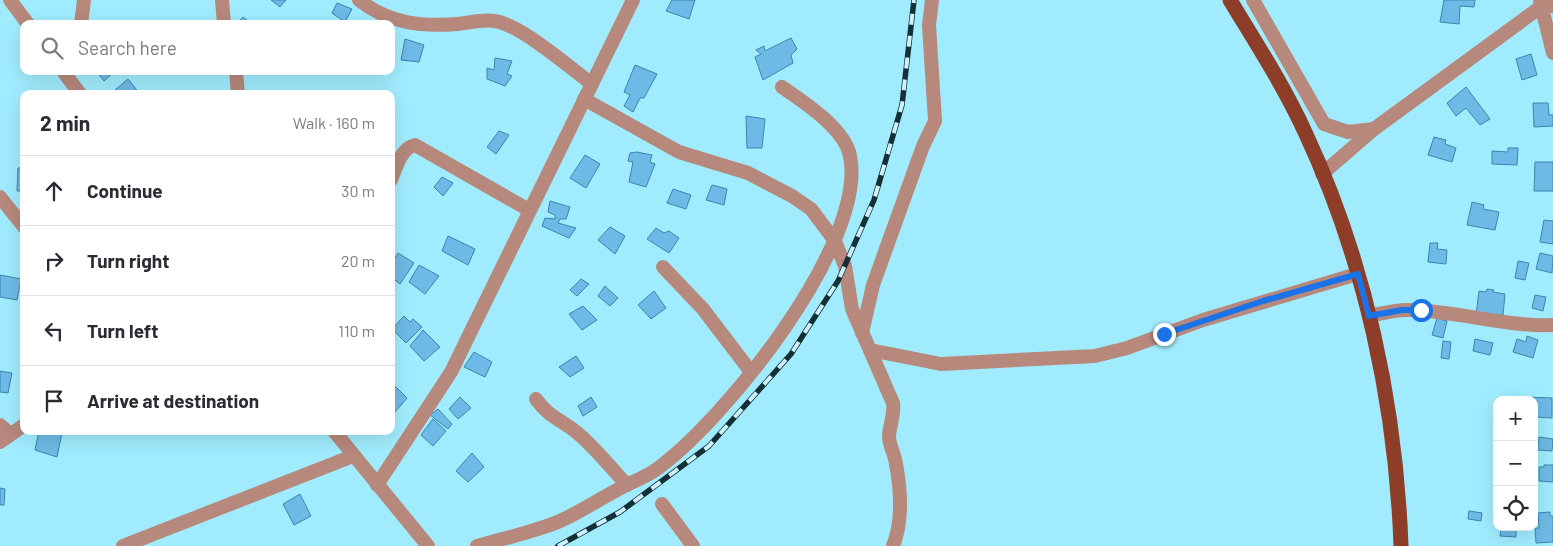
<!DOCTYPE html>
<meta charset="utf-8">
<style>
:root{--surface:#fff;--page:#f7f7f7;--text:#2b2b33;--muted:#7c7c81;--line:#e1e1e2}
body{margin:0;font-family:Barlow,sans-serif;background:var(--page);color:var(--text)}
.controls{position:absolute;right:15px;bottom:15px;display:grid;overflow:hidden;border-radius:10px;box-shadow:0 5px 20px #0002}
.controls button{width:45px;height:45px;display:grid;place-items:center;padding:0;border:0;border-bottom:1px solid var(--line);background:var(--surface);color:var(--text);font:25px sans-serif}
.stop{position:absolute;width:15px;height:15px;margin:-11px;border:4px solid #1a73e8;border-radius:50%;background:#fff}
.stop.end{background:#1a73e8;border-color:#fff;box-shadow:0 1px 5px #0008}
.list{margin:0;padding:0;list-style:none}
h2{display:flex;justify-content:space-between;align-items:center;height:65px;margin:0;padding:0 20px;font-size:21px}
h2 small{font-size:16px;font-weight:400;color:var(--muted)}
.list li{display:grid;grid-template-columns:32px 1fr auto;gap:15px;align-items:center;box-sizing:border-box;height:70px;padding:0 20px;border-top:1px solid var(--line)}
.list b{display:block;font-size:19px;white-space:nowrap}
.list em{font-size:16px;font-style:normal;color:var(--muted)}
.icon{flex:none;width:28px;height:28px;fill:none;stroke:currentColor;stroke-width:2;stroke-linecap:round;stroke-linejoin:round}
.map{position:relative;flex:none;width:1553px;height:546px;overflow:hidden}
.search{position:absolute;background:var(--surface);box-shadow:0 5px 20px #0002;left:20px;top:20px;width:375px;height:55px;display:flex;align-items:center;gap:12px;box-sizing:border-box;padding:0 18px;border-radius:10px;color:var(--muted);font-size:19px}
.panel{position:absolute;background:var(--surface);box-shadow:0 5px 20px #0002;left:20px;top:90px;width:375px;height:345px;border-radius:10px}
.map>svg:first-child{display:block}
.building{fill:#6ebae6;stroke:#3886af}
.lines{fill:none;stroke-linecap:round;stroke-linejoin:round}
.minor{stroke:#b7887c;stroke-width:14}
.major{stroke:#8e3d29;stroke-width:15}
.rail-casing{stroke:#152f36;stroke-width:5.5}
.rail{stroke:#cef2fb;stroke-width:4;stroke-dasharray:11;stroke-linecap:butt}
.route{stroke:#1a73e8;stroke-width:6}
</style>
<div class="map">
<svg width="1553" height="546" viewBox="0 0 1553 546">
<rect width="100%" height="100%" fill="#a0ecfe"/>
<!-- building -->
<g class="building">
<polygon points="271,0 286,0 280,7"/>
<polygon points="672,0 695,0 689,19 666,11"/>
<polygon points="1444,0 1475,0 1474,7 1460,6 1459,24 1440,22"/>
<polygon points="337,3 352,9 345,22 332,13"/>
<polygon points="243,17 252,24 236,24"/>
<polygon points="791,38 797,49 791,55 793,63 763,80 755,57 761,54 756,50 764,46 765,51"/>
<polygon points="405,39 424,45 419,62 401,60"/>
<polygon points="1531,54 1537,75 1522,80 1516,59"/>
<polygon points="495,58 512,61 507,74 512,76 505,86 487,79 487,68 494,70"/>
<polygon points="635,65 657,74 644,98 640,98 633,112 624,106 630,95 624,92"/>
<polygon points="96,71 115,71 104,81"/>
<polygon points="128,79 140,94 119,94 115,90"/>
<polygon points="1466,87 1490,119 1480,125 1466,108 1456,116 1447,103"/>
<polygon points="1533,103 1548,103 1549,115 1553,115 1553,126 1534,127"/>
<polygon points="746,116 765,119 762,148 747,148"/>
<polygon points="499,131 509,135 496,154 487,147"/>
<polygon points="1434,137 1446,140 1445,144 1456,148 1452,162 1428,155"/>
<polygon points="1508,148 1518,148 1517,165 1492,164 1492,151 1508,152"/>
<polygon points="637,152 652,155 650,162 655,164 646,187 629,182 633,162 628,161 630,153"/>
<polygon points="585,155 600,164 586,188 570,178"/>
<polygon points="1535,162 1553,162 1553,191 1534,191"/>
<polygon points="18,168 24,168 24,191 17,191"/>
<polygon points="442,177 453,183 443,196 434,187"/>
<polygon points="712,185 727,189 724,205 706,200"/>
<polygon points="673,189 691,195 686,209 667,203"/>
<polygon points="550,201 570,207 566,219 560,219 558,223 576,228 569,238 542,226 545,218 555,219 555,215 548,212"/>
<polygon points="1472,202 1484,205 1483,209 1499,212 1495,230 1467,225"/>
<polygon points="1544,220 1553,221 1553,244 1540,242"/>
<polygon points="610,227 625,236 615,254 598,240"/>
<polygon points="656,228 664,233 669,231 679,238 669,253 647,239"/>
<polygon points="448,236 475,249 468,265 442,251"/>
<polygon points="1430,243 1438,243 1437,249 1447,250 1446,264 1428,262"/>
<polygon points="398,253 414,263 400,284 391,277 391,264"/>
<polygon points="1540,253 1553,256 1552,273 1536,269"/>
<polygon points="1518,261 1529,263 1525,280 1515,278"/>
<polygon points="419,265 439,276 425,294 409,282"/>
<polygon points="0,275 21,279 17,300 0,297"/>
<polygon points="581,279 589,284 577,296 570,290"/>
<polygon points="605,286 618,298 610,306 598,296"/>
<polygon points="1487,289 1494,290 1493,292 1505,294 1503,315 1476,315 1479,291 1486,292"/>
<polygon points="654,291 666,308 651,319 638,305"/>
<polygon points="1535,295 1546,297 1543,311 1532,308"/>
<polygon points="583,306 597,320 582,330 569,314"/>
<polygon points="404,316 410,322 413,319 422,327 406,343 392,329"/>
<polygon points="1437,318 1447,321 1443,338 1432,335"/>
<polygon points="423,330 440,347 424,361 410,346"/>
<polygon points="1527,336 1538,340 1533,358 1513,352 1517,339 1526,342"/>
<polygon points="1475,339 1493,343 1490,355 1473,351"/>
<polygon points="1443,341 1451,342 1449,359 1441,358"/>
<polygon points="474,352 492,362 485,377 464,367"/>
<polygon points="576,356 584,368 570,377 559,367"/>
<polygon points="0,371 12,373 8,393 0,392"/>
<polygon points="396,387 407,398 394,413 391,408 391,392"/>
<polygon points="460,397 471,408 458,419 449,409"/>
<polygon points="591,397 597,407 583,416 578,406"/>
<polygon points="1523,397 1552,398 1552,418 1534,417 1534,400 1522,400"/>
<polygon points="438,409 452,424 448,429 430,415"/>
<polygon points="433,419 446,431 433,446 421,435"/>
<polygon points="39,431 62,433 57,457 35,450"/>
<polygon points="1539,437 1553,439 1552,451 1538,450"/>
<polygon points="472,453 484,467 468,482 456,471"/>
<polygon points="1544,465 1553,465 1553,482 1539,481 1539,467 1544,467"/>
<polygon points="0,488 5,489 4,505 0,505"/>
<polygon points="300,494 311,516 294,525 283,504"/>
<polygon points="1469,511 1482,513 1481,521 1468,519"/>
<polygon points="1550,512 1550,516 1553,516 1553,542 1536,543 1535,528 1539,528 1538,513"/>
<polygon points="1501,527 1516,527 1516,537 1500,536"/>
</g>
<g class="lines">
<!-- minor -->
<g class="minor">
<polyline points="10,0 28,24"/>
<polyline points="222,0 224,24"/>
<path d="M359 0C388 23 421 27 457 24 469 23 483 19 495 21 521 25 569 67 592 84"/>
<polyline points="1253,0 1324,124 1348,132 1374,129"/>
<polyline points="1540,0 1553,53"/>
<polyline points="81,24 84,0"/>
<polyline points="63,71 80,94"/>
<polyline points="236,71 238,94"/>
<path d="M584 99 679 152 748 173 792 196 811 209 835 241 845 266 852 309 893 403C895 415 889 425 889 438 890 447 895 455 896 464 901 491 903 521 893 546"/>
<polyline points="1322,174 1374,129 1542,6 1553,6"/>
<path d="M391 180C396 168 401 148 415 145L529 210"/>
<polyline points="0,197 24,227"/>
<polyline points="663,267 703,309 751,372"/>
<path d="M1369 316C1383 313 1397 309 1411 310 1459 311 1505 327 1553 325"/>
<polyline points="862,333 873,285 923,146 935,121 929,25 932,0"/>
<polyline points="870,350 941,364 1095,356 1127,348 1203,320 1357,274"/>
<path d="M536 399C548 416 559 419 575 431 594 446 610 467 627 485"/>
<polyline points="0,425 10,434"/>
<polyline points="334,431 428,546"/>
<polyline points="0,442 24,425"/>
<polyline points="377,485 451,372 633,0"/>
<polyline points="662,504 693,546"/>
<polyline points="123,546 353,456"/>
<path d="M477 546C505 538 534 532 560 521 580 512 598 500 617 490 629 483 642 479 654 471 722 424 868 243 850 156 845 129 804 102 782 87"/>
</g>
<!-- major -->
<path class="major" d="M1230 0C1256 43 1284 86 1305 132 1365 260 1396 405 1401 546"/>
<!-- rail casing -->
<g class="rail-casing">
<polyline id="rail" points="558,546 620,512 709,446 791,354 838,281 874,200 902,105 914,0"/>
</g>
<!-- rail -->
<use href="#rail" class="rail"/>
</g>
<g class="lines">
<!-- route -->
<polyline class="route" points="1164,334 1263,301 1358,274 1369,316 1402,310 1421,310"/>
</g>
</svg>
<div class="controls">
<button>+</button>
<button>−</button>
<button><svg class="icon" aria-label="locate" viewBox="0 0 24 24"><circle cx="12" cy="12" r="6"/><path d="M12 2v4M12 18v4M2 12h4M18 12h4"/></svg></button>
</div>
<div class="stop" style="left:1421px;top:310px"></div>
<div class="stop end" style="left:1164px;top:334px"></div>
<div class="search"><svg class="icon" aria-label="search" viewBox="0 0 24 24"><circle cx="10" cy="10" r="6"/><path d="M15 15l6 6"/></svg>Search here</div>
<section class="panel">
<h2>2 min<small>Walk · 160 m</small></h2>
<ul class="list">
<li><svg class="icon" aria-label="ahead" viewBox="0 0 24 24"><path d="M12 20V5M6 11l6-6 6 6"/></svg><div><b>Continue</b></div><em>30 m</em></li>
<li><svg class="icon" aria-label="right" viewBox="0 0 24 24"><path d="M7 20v-9h11M14 6l5 5-5 5"/></svg><div><b>Turn right</b></div><em>20 m</em></li>
<li><svg class="icon" aria-label="left" viewBox="0 0 24 24"><path d="M17 20v-9H6M10 6l-5 5 5 5"/></svg><div><b>Turn left</b></div><em>110 m</em></li>
<li><svg class="icon" aria-label="arrive" viewBox="0 0 24 24"><path d="M6 21V4h12l-3 4 3 4H6"/></svg><div><b>Arrive at destination</b></div></li>
</ul>
</section>
</div>
